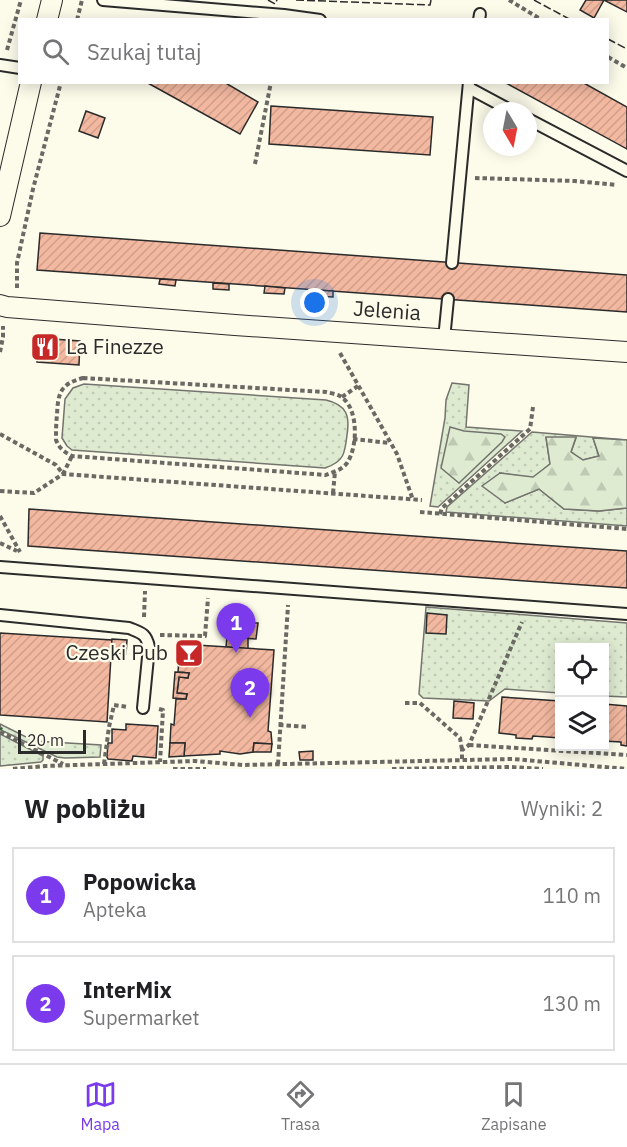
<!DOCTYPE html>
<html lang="pl">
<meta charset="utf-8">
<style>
:root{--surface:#fff;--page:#f6f6f6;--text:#202124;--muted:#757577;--line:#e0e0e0;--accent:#7c3aed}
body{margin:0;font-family:"IBM Plex Sans",sans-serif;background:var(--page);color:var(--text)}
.controls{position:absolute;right:18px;bottom:18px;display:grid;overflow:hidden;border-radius:0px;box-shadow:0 3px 15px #0003}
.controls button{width:54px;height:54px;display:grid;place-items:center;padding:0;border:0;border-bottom:2px solid var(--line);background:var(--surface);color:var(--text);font:30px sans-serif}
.compass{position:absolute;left:483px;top:102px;width:54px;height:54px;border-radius:50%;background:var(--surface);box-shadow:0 3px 15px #0003;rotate:170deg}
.scale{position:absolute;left:18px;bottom:15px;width:68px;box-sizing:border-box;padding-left:6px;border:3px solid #2b2b2b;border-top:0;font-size:16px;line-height:21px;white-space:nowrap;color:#2b2b2b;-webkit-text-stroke:4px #fdfbea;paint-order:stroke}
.you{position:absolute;left:315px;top:303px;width:21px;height:21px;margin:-15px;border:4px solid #fff;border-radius:50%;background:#1a73e8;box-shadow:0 0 0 9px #1a73e833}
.badge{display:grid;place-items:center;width:39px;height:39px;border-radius:50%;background:var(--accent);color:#fff;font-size:20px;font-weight:700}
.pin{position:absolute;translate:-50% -50px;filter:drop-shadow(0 2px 3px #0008)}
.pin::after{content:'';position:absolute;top:32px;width:21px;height:18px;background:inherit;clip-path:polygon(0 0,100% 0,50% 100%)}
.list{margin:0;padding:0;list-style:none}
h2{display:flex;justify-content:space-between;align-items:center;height:78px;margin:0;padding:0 24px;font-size:26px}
h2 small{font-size:20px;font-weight:400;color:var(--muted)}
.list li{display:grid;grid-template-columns:39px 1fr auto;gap:18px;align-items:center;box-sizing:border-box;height:96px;margin:0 12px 12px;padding:0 12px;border:2px solid var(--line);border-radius:0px}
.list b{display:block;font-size:22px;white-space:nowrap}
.list p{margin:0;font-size:20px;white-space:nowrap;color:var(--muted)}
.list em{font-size:20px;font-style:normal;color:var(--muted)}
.icon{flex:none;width:33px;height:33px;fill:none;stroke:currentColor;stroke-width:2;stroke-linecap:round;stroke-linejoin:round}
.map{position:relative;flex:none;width:627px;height:769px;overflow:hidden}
.search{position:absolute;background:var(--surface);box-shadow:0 3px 15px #0003;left:18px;right:18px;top:18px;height:66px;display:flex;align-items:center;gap:15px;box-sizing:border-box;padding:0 21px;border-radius:0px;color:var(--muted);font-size:22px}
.sheet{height:294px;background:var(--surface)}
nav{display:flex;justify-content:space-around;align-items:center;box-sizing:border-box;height:84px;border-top:2px solid var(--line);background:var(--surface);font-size:16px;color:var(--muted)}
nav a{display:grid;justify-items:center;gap:3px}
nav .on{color:var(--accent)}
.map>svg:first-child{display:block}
.grass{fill:url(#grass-dots);stroke:#74746e;stroke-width:1.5}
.forest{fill:url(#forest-firs);stroke:#74746e;stroke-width:1.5}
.building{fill:url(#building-hatch);stroke:#2b2b2b;stroke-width:1.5}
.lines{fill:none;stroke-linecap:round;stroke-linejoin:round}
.service-casing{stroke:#2b2b2b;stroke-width:14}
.minor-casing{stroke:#2b2b2b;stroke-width:22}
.path{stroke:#6a6964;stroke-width:4;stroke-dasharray:4.5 3;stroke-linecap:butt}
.service{stroke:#fdfbea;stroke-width:10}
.minor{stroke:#fdfbea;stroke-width:20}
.hedge{stroke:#34623c;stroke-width:4.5;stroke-dasharray:3 4.5;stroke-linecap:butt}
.fence{stroke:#2b2b2b;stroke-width:1.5;stroke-dasharray:8 3;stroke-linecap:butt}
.labels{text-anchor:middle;stroke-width:4.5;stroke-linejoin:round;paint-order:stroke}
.street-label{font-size:21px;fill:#2b2b2b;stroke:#fdfbea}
.poi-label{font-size:21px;fill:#2b2b2b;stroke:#fdfbea;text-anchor:start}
</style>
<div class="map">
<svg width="627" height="769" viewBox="0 0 627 769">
<defs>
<pattern id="grass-dots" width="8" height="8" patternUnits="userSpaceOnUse" patternTransform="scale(1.5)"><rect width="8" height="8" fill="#deebd1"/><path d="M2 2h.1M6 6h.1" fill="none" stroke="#bfcab4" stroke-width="1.8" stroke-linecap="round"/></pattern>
<pattern id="forest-firs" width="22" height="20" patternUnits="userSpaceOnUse" patternTransform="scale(1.5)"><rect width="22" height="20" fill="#deebd1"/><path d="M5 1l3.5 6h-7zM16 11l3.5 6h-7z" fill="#bfcab4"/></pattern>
<pattern id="building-hatch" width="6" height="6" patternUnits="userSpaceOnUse" patternTransform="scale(1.5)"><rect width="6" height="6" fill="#f2b8a0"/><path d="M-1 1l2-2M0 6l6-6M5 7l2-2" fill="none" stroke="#d09e8a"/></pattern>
</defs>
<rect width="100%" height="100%" fill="#fdfbea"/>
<!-- grass -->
<g class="grass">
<polygon points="452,383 469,385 466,427 522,431 438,507 430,506 445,418 446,400"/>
<path d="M84 384 326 400C347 405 350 416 347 435 345 453 344 462 325 468L72 450 67 446 62 438 65 399 73 388Z"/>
<polygon points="532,432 627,440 593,438 599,456 583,460 571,452 576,438 546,438 550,464 533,478 500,473 505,503 539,489 564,509 599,511 627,508 627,526 446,512 447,507"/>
<polygon points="426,607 627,623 627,697 605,696 604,648 560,648 559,693 505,689 489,701 423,698 419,694"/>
<polygon points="0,724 34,741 101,745 100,757 65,758 57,757 1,730"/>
<polygon points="0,734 43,756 43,760 41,762 0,766"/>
</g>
<!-- forest -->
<g class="forest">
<polygon points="450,427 464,431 501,434 505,437 502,442 459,483 441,468"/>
<polygon points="546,437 576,437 571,452 583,460 599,456 593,438 627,440 627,508 599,511 564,509 539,489 505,503 482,486 500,473 533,477 550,464"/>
</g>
<!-- building -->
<g class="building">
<polygon points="586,0 604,0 594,18 580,10"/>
<polygon points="604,0 627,0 627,12"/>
<polygon points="146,82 224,82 258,102 240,134"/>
<polygon points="504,82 582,82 627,107 627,149"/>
<polygon points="271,106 433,117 430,155 269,144"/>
<polygon points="86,111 105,118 98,138 79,131"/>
<polygon points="40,233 627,275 627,312 37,270"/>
<polygon points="160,279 176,280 175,286 159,284"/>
<polygon points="213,283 229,284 229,290 213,289"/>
<polygon points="265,286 285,288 284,294 264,293"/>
<polygon points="316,290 333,291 333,297 315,296"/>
<polygon points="39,338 80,341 79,365 37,362"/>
<polygon points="29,509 627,551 627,588 28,546"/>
<polygon points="427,613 447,615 446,634 426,633"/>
<polygon points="249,623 258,623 256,639 227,637 228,625 249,626"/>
<polygon points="0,633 112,640 107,722 0,715"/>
<polygon points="227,637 248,638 248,649 226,647"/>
<polygon points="112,639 127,640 126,654 111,653"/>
<polygon points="180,644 274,650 268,731 271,732 272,744 254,743 253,752 240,754 220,751 220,754 184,756 185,743 170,743 171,724 174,725 176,699 186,699 187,694 177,693 179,677 188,678 189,673 178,672"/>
<polygon points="175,672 189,673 188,678 179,677 177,693 187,694 186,699 173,698"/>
<polygon points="502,697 560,701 560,738 533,736 532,739 516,738 516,735 499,733"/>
<polygon points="454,701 474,703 473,719 453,718"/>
<polygon points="604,704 627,706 627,746 621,745 621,742 604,741"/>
<polygon points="126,724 158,726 156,758 133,756 132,761 108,759 107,757 108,743 112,743 112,729 126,730"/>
<polygon points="170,743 185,743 184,756 169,757"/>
<polygon points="254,743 272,744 271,752 253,752"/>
<polygon points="313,751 313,760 300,760 299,752"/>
</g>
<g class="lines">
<!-- service casing -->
<g class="service-casing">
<g id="service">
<polyline points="103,0 284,15 320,20"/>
<polyline points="479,20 480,14"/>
<polyline points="0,65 20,68"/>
<polyline points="469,88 512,111"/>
<polyline points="528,119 627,171"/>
<polyline points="452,263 469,82"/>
<polyline points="444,339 448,299"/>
<polyline points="0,567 627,614"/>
<path d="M0 615 129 628C141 633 146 633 149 647L143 708"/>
</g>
</g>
<!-- minor casing -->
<g class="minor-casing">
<g id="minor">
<polyline points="47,20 52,0"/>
<polyline points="0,216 31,82"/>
<polyline points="0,305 7,307 235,325 627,352"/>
</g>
</g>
<!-- path -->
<g class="path">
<polyline points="509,0 542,20"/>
<polyline points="77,20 82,0"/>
<polyline points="7,50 21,0"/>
<polyline points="608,57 627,68"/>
<polyline points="255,164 271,82"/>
<polyline points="475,178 575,181 617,185"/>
<polyline points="17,288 17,263 33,189 61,82"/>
<polyline points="0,352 3,337 3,326"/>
<polyline points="340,353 397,454 413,500"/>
<path d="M83 378 326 392C330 393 336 394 340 396 359 407 358 447 347 463 342 470 333 472 326 475L72 456C64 452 59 448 56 440 56 431 56 423 57 415 58 393 60 384 83 378Z"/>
<polyline points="342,397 358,386"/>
<polyline points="0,434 56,465 63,474 72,456"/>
<polyline points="353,439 390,443"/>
<polyline points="0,491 34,493 63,474 422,500"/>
<polyline points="333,493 335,472"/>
<polyline points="420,512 627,529"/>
<polyline points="440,514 442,508 530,429 533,407"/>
<polyline points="0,516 20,552"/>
<polyline points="0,543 17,551"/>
<polyline points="144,617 145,591"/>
<polyline points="160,635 205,636 208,598"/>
<polyline points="405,703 420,703 460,738 462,750"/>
<polyline points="159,709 163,710 160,762"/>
<polyline points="279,725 308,727"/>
<polyline points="0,732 63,764"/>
<polyline points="469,745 627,755"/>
<polyline points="462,759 462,750 469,745 522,622"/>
<polyline points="104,764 109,727 114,705 128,707"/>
<polyline points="278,764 288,605"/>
<polyline points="13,769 45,766 195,761 243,765 513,759 627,769"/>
<polyline points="173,769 206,769"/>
<polyline points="392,769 510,767 543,769"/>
</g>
<!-- service -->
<use href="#service" class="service"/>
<!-- minor -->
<use href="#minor" class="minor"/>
<!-- hedge -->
<polyline class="hedge" points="0,728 1,730"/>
<!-- fence -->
<g class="fence">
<polyline points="268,0 275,4 277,0"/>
<polyline points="296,0 430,5 431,0"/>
<polyline points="534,0 571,20"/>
<polyline points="608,39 627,49"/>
</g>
</g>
<!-- icons -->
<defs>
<g id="restaurant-square" transform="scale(1.5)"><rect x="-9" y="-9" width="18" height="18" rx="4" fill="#c62828" stroke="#fdfbea"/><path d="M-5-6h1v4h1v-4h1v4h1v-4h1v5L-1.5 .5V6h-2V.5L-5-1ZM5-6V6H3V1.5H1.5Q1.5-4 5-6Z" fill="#fff"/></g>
<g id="bar-square" transform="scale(1.5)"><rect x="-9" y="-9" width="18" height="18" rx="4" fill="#c62828" stroke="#fdfbea"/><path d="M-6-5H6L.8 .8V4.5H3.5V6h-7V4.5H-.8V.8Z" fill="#fff"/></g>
</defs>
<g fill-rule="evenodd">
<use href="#restaurant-square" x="45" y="347"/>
<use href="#bar-square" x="189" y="653"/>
</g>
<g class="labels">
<!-- street labels -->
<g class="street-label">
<text transform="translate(387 311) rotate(4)" y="7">Jelenia</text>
</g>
<!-- poi labels -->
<g class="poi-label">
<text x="66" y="354">La Finezze</text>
<text x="168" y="660" text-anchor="end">Czeski Pub</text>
</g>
</g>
</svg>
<div class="controls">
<button><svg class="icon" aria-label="locate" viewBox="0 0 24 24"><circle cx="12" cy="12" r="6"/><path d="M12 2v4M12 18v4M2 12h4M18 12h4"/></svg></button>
<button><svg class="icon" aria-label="layers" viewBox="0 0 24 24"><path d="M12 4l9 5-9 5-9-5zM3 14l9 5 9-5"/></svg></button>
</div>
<svg class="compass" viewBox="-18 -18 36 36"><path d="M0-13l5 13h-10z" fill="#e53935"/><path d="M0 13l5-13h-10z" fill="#757577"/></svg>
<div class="scale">20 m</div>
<div class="you"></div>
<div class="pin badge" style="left:236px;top:653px">1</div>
<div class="pin badge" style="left:250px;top:718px">2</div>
<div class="search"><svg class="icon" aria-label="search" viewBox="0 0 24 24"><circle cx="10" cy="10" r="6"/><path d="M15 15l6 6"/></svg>Szukaj tutaj</div>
</div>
<section class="sheet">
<h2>W pobliżu<small>Wyniki: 2</small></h2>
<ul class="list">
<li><span class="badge">1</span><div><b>Popowicka</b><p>Apteka</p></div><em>110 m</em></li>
<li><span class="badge">2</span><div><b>InterMix</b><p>Supermarket</p></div><em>130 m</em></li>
</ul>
</section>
<nav>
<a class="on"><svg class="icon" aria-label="map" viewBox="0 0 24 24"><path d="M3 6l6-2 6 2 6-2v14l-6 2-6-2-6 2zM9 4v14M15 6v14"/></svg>Mapa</a>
<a><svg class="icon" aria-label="directions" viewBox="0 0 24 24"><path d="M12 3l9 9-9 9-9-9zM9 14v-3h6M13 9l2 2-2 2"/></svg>Trasa</a>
<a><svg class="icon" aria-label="saved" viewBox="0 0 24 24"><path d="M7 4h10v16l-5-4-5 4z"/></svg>Zapisane</a>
</nav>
